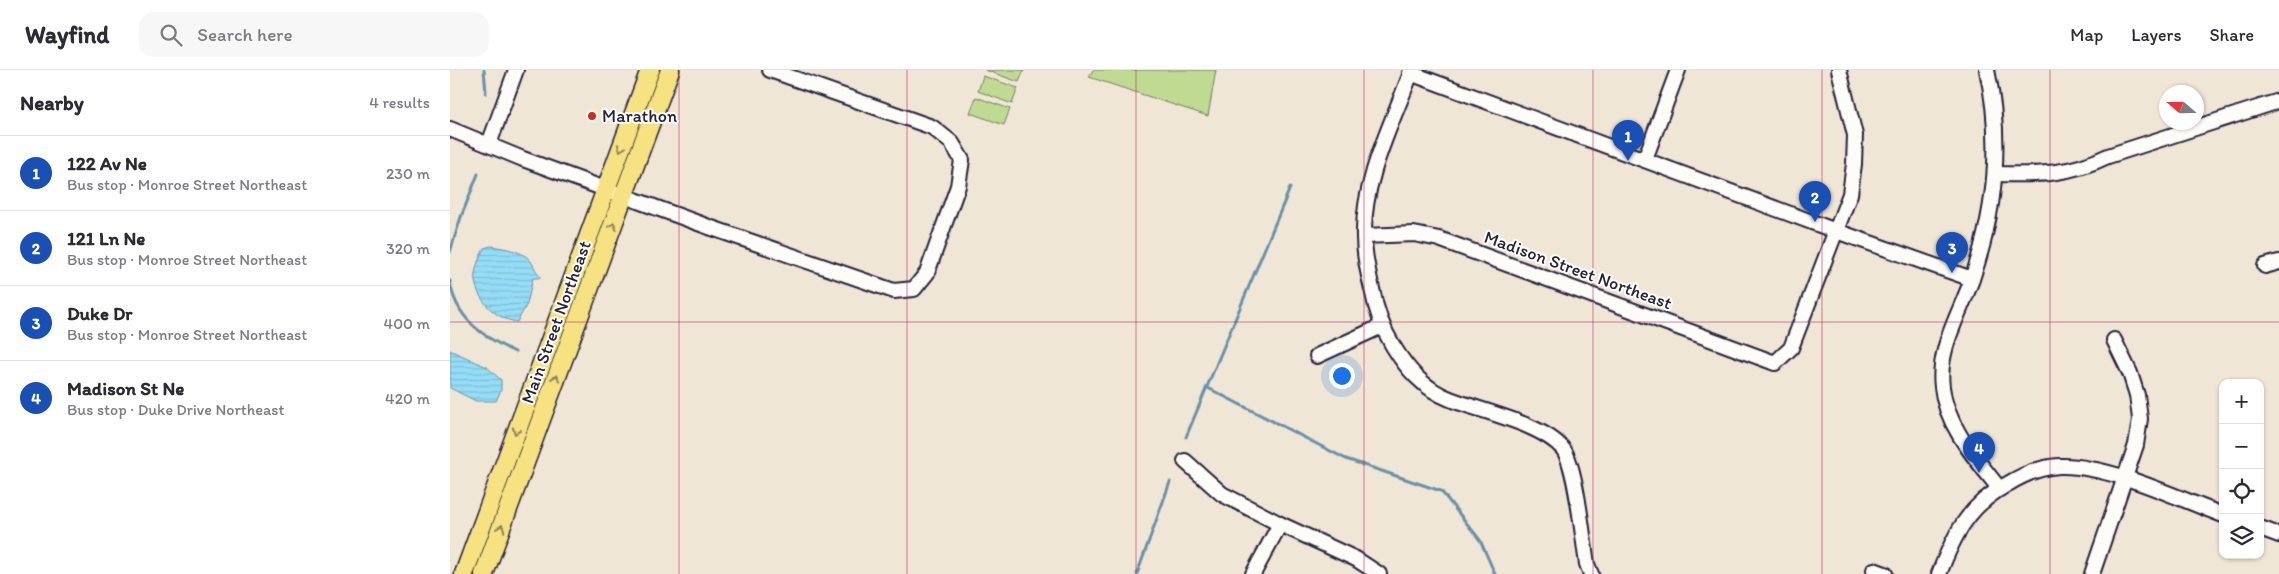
<!DOCTYPE html>
<meta charset="utf-8">
<style>
:root{--surface:#fff;--page:#f7f7f7;--text:#2b2b33;--muted:#7c7c81;--line:#e1e1e2;--accent:#2563eb}
body{margin:0;font-family:Itim,sans-serif;background:var(--page);color:var(--text)}
.controls{position:absolute;right:15px;bottom:15px;display:grid;overflow:hidden;border-radius:10px;box-shadow:0 1px 4px #0004}
.controls button{width:45px;height:45px;display:grid;place-items:center;padding:0;border:0;border-bottom:1px solid var(--line);background:var(--surface);color:var(--text);font:25px sans-serif}
.compass{position:absolute;left:1709px;top:15px;width:45px;height:45px;border-radius:50%;background:var(--surface);box-shadow:0 1px 4px #0004;rotate:290deg}
.you{position:absolute;left:891px;top:305px;width:18px;height:18px;margin:-12px;border:4px solid #fff;border-radius:50%;background:#1a73e8;box-shadow:0 0 0 8px #1a73e833}
.badge{display:grid;place-items:center;width:32px;height:32px;border-radius:50%;background:var(--accent);color:#fff;font-size:16px;font-weight:700}
.pin{position:absolute;translate:-50% -41px;filter:drop-shadow(0 1px 2px #0008)}
.pin::after{content:'';position:absolute;top:26px;width:18px;height:15px;background:inherit;clip-path:polygon(0 0,100% 0,50% 100%)}
.list{margin:0;padding:0;list-style:none}
h2{display:flex;justify-content:space-between;align-items:center;height:65px;margin:0;padding:0 20px;font-size:21px}
h2 small{font-size:16px;font-weight:400;color:var(--muted)}
.list li{display:grid;grid-template-columns:32px 1fr auto;gap:15px;align-items:center;box-sizing:border-box;height:75px;padding:0 20px;border-top:1px solid var(--line)}
.list b{display:block;font-size:19px;white-space:nowrap}
.list p{margin:0;font-size:16px;white-space:nowrap;color:var(--muted)}
.list em{font-size:16px;font-style:normal;color:var(--muted)}
.icon{flex:none;width:28px;height:28px;fill:none;stroke:currentColor;stroke-width:2;stroke-linecap:round;stroke-linejoin:round}
.map{position:relative;flex:none;width:1829px;height:504px;overflow:hidden}
header{display:flex;align-items:center;gap:30px;box-sizing:border-box;height:70px;padding:0 25px;background:var(--surface);border-bottom:1px solid var(--line)}
header strong{font-size:24px}
nav{display:flex;gap:28px;margin-inline-start:auto;font-size:18px}
.search{width:350px;height:45px;background:var(--page);display:flex;align-items:center;gap:12px;box-sizing:border-box;padding:0 18px;border-radius:15px;color:var(--muted);font-size:19px}
main{display:flex}
aside{flex:1;background:var(--surface)}
.map>svg:first-child{display:block}
.pitch{fill:#bfda91;stroke:#707e66}
.water{fill:url(#water-rules);stroke:#6692ab}
.lines{fill:none;stroke-linecap:round;stroke-linejoin:round}
.stream{stroke:#6692ab;stroke-width:3}
.minor-casing{stroke:#22223b;stroke-width:18}
.major-casing{stroke:#22223b;stroke-width:21}
.minor{stroke:#fdfcf7;stroke-width:14}
.major{stroke:#f7e281;stroke-width:18}
.oneway{stroke:#8c825e}
.grid{fill:none;stroke:#c2185b;stroke-width:1;stroke-opacity:0.55}
.poi-dot{fill:#c8321e;stroke:#fdfcf7;stroke-width:2}
.labels{text-anchor:middle;stroke-width:4;stroke-linejoin:round;paint-order:stroke}
.poi-label{font-size:18px;fill:#22223b;stroke:#fdfcf7;text-anchor:start}
.street-label{font-size:18px;fill:#22223b;stroke:#fdfcf7}
</style>
<header>
<strong>Wayfind</strong>
<div class="search"><svg class="icon" aria-label="search" viewBox="0 0 24 24"><circle cx="10" cy="10" r="6"/><path d="M15 15l6 6"/></svg>Search here</div>
<nav><a>Map</a><a>Layers</a><a>Share</a></nav>
</header>
<main>
<aside>
<h2>Nearby<small>4 results</small></h2>
<ul class="list">
<li><span class="badge" style="background:#1a4fb4">1</span><div><b>122 Av Ne</b><p>Bus stop · Monroe Street Northeast</p></div><em>230 m</em></li>
<li><span class="badge" style="background:#1a4fb4">2</span><div><b>121 Ln Ne</b><p>Bus stop · Monroe Street Northeast</p></div><em>320 m</em></li>
<li><span class="badge" style="background:#1a4fb4">3</span><div><b>Duke Dr</b><p>Bus stop · Monroe Street Northeast</p></div><em>400 m</em></li>
<li><span class="badge" style="background:#1a4fb4">4</span><div><b>Madison St Ne</b><p>Bus stop · Duke Drive Northeast</p></div><em>420 m</em></li>
</ul>
</aside>
<div class="map">
<svg width="1829" height="504" viewBox="0 0 1829 504">
<defs>
<pattern id="water-rules" width="6" height="5" patternUnits="userSpaceOnUse" patternTransform="scale(1.25)"><rect width="6" height="5" fill="#94ddf6"/><path d="M0 2.5h6" fill="none" stroke="#7fbdd4"/></pattern>
</defs>
<rect width="100%" height="100%" fill="#f0e6d5"/>
<filter id="ink" filterUnits="userSpaceOnUse"><feTurbulence type="fractalNoise" baseFrequency=".02" numOctaves="2"/><feDisplacementMap in="SourceGraphic" scale="10" xChannelSelector="R" yChannelSelector="G"/><feConvolveMatrix kernelMatrix="1 2 1 2 8 2 1 2 1" color-interpolation-filters="sRGB"/></filter>
<g filter="url(#ink)">
<!-- pitch -->
<g class="pitch">
<polygon points="535,0 574,0 569,12"/>
<polygon points="643,0 766,0 758,46 639,7"/>
<polygon points="533,6 568,18 562,34 528,21"/>
<polygon points="526,27 560,39 554,55 520,43"/>
</g>
<!-- water -->
<g class="water">
<path d="M41 176C53 178 71 180 80 190 84 195 86 203 91 208H83L77 234 67 252C47 249 29 233 25 211 23 202 30 186 34 178Z"/>
<polygon points="0,280 37,297 51,310 51,320 46,331 26,331 0,318"/>
</g>
<g class="lines">
<!-- stream -->
<g class="stream">
<polyline points="34,0 36,23"/>
<polyline points="0,182 11,147 28,104"/>
<path d="M0 211C5 248 33 267 65 282"/>
<polyline points="758,318 896,389 991,421 1030,470 1045,504"/>
<polyline points="736,367 840,118"/>
<polyline points="687,504 720,412"/>
</g>
<!-- minor casing -->
<g class="minor-casing">
<g id="minor">
<path d="M962 0C943 52 912 110 914 167 914 185 918 202 922 219 926 240 932 258 943 276 957 299 974 319 1000 329 1030 341 1093 354 1113 379 1126 395 1133 470 1137 494L1141 504"/>
<path d="M1537 0C1553 72 1546 140 1522 209 1510 244 1487 279 1492 317 1496 356 1526 389 1549 418"/>
<polyline points="960,3 1386,161 1522,209"/>
<polyline points="0,59 73,89 259,157 444,221 464,219 477,203 508,116 512,90 502,73 482,57 320,0"/>
<polyline points="39,74 66,0"/>
<polyline points="1195,89 1228,0"/>
<path d="M1546 104C1588 105 1619 105 1658 86L1829 31"/>
<polyline points="914,166 964,164 989,169 1325,293 1341,278 1400,124 1404,94 1405,65 1389,0"/>
<polyline points="1815,196 1829,192"/>
<polyline points="867,286 932,256"/>
<polyline points="735,391 772,424 830,454 906,489 929,504"/>
<polyline points="1810,458 1829,465"/>
<polyline points="1424,500 1435,504"/>
<polyline points="803,504 830,454"/>
<path d="M1489 504C1504 465 1518 436 1556 415 1572 405 1590 397 1609 396 1657 394 1727 428 1773 445"/>
<polyline points="1642,504 1686,375 1690,349 1687,325 1680,303 1664,270"/>
</g>
</g>
<!-- major casing -->
<g class="major-casing">
<g id="major">
<polyline points="14,504 200,0"/>
<polyline points="34,504 220,0"/>
</g>
</g>
<!-- minor -->
<use href="#minor" class="minor"/>
<!-- major -->
<use href="#major" class="major"/>
</g>
<!-- one-way arrows -->
<defs><path id="oneway-chevron" d="M-2-3.5L2.5 0L-2 3.5" fill="none" stroke-width="1.6" stroke-linecap="round" stroke-linejoin="round" transform="scale(1.25)"/></defs>
<g class="oneway">
<use href="#oneway-chevron" transform="translate(171 78) rotate(111)"/>
<use href="#oneway-chevron" transform="translate(163 156) rotate(-69)"/>
<use href="#oneway-chevron" transform="translate(106 308) rotate(-70)"/>
<use href="#oneway-chevron" transform="translate(66 361) rotate(110)"/>
<use href="#oneway-chevron" transform="translate(51 458) rotate(-70)"/>
</g>
</g>
<!-- grid -->
<path class="grid" d="M229 0V504M457 0V504M686 0V504M914 0V504M1143 0V504M1372 0V504M1600 0V504M0 252H1829"/>
<!-- markers -->
<circle class="poi-dot" cx="142" cy="46" r="5"/>
<g class="labels">
<!-- poi labels -->
<g class="poi-label">
<text x="152" y="52">Marathon</text>
</g>
<!-- street labels -->
<g class="street-label">
<text transform="translate(1128 200) rotate(20)" y="6">Madison Street Northeast</text>
<text transform="translate(106 252) rotate(-70)" y="6">Main Street Northeast</text>
</g>
</g>
</svg>
<div class="controls">
<button>+</button>
<button>−</button>
<button><svg class="icon" aria-label="locate" viewBox="0 0 24 24"><circle cx="12" cy="12" r="6"/><path d="M12 2v4M12 18v4M2 12h4M18 12h4"/></svg></button>
<button><svg class="icon" aria-label="layers" viewBox="0 0 24 24"><path d="M12 4l9 5-9 5-9-5zM3 14l9 5 9-5"/></svg></button>
</div>
<svg class="compass" viewBox="-18 -18 36 36"><path d="M0-13l5 13h-10z" fill="#e53935"/><path d="M0 13l5-13h-10z" fill="#7c7c81"/></svg>
<div class="you"></div>
<div class="pin badge" style="left:1178px;top:91px;background:#1a4fb4">1</div>
<div class="pin badge" style="left:1365px;top:152px;background:#1a4fb4">2</div>
<div class="pin badge" style="left:1502px;top:203px;background:#1a4fb4">3</div>
<div class="pin badge" style="left:1529px;top:403px;background:#1a4fb4">4</div>
</div>
</main>
